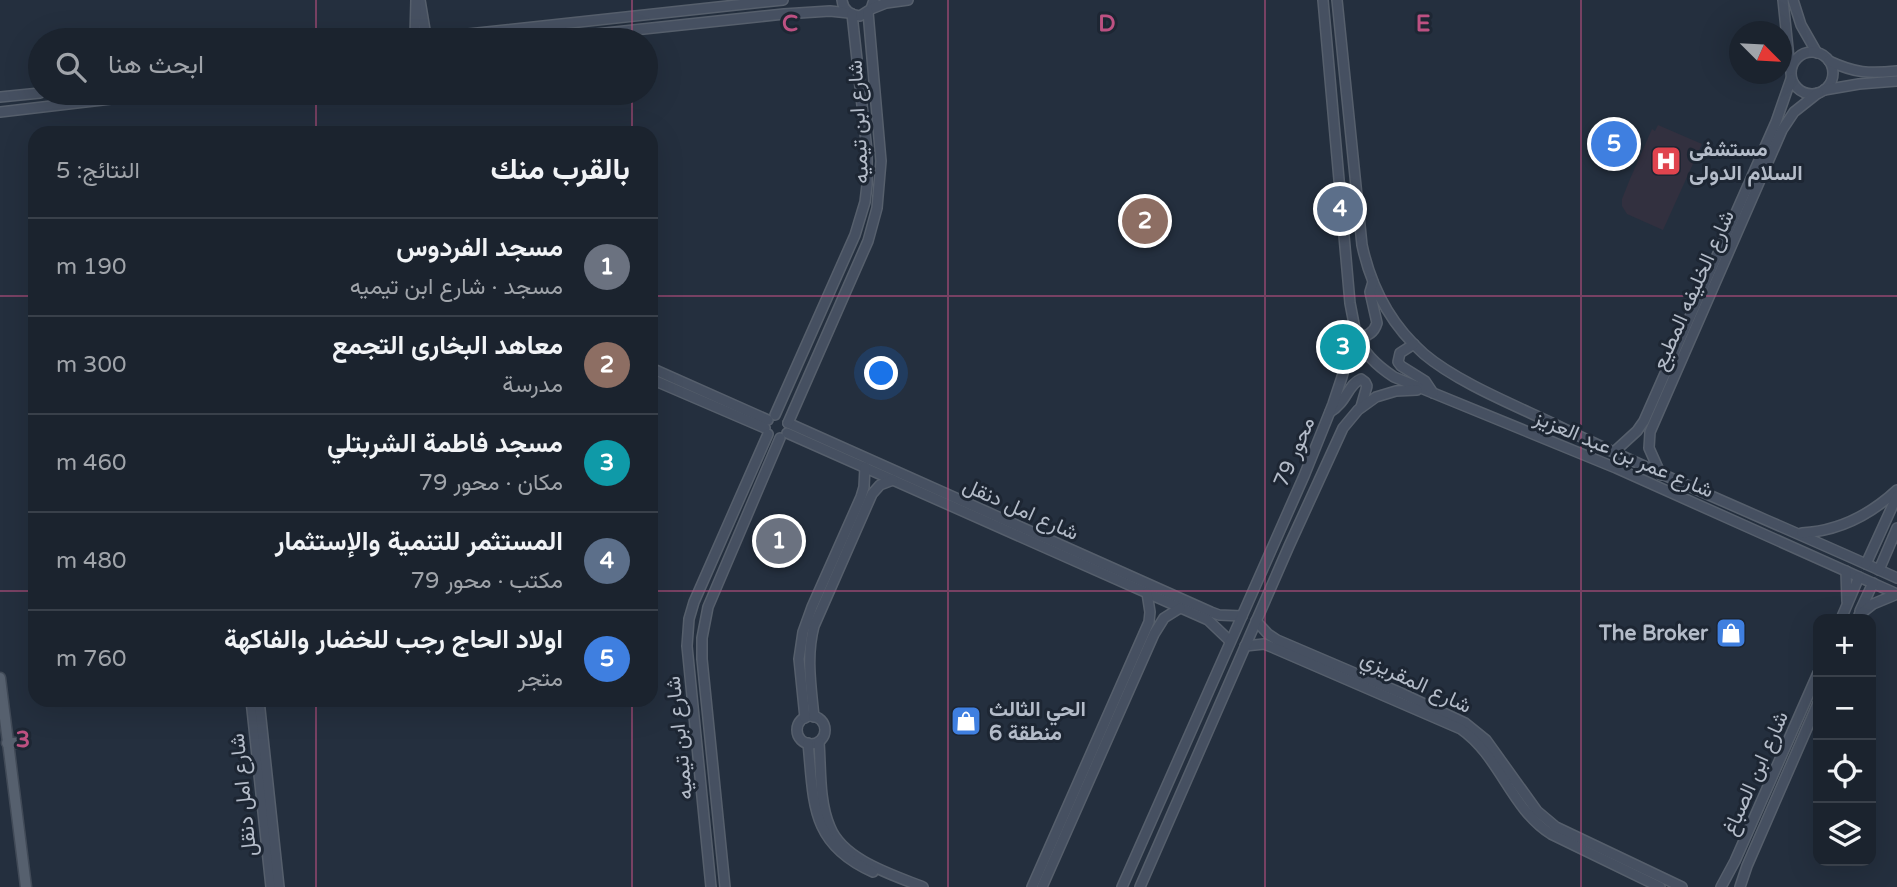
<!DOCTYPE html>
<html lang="ar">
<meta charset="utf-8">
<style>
:root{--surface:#1b232e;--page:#242b36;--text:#f1f3f6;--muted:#a0a4aa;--line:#39404a;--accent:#d93025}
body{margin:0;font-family:"Varela Round",Vazirmatn,sans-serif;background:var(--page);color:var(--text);direction:rtl}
.controls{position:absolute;right:21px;bottom:21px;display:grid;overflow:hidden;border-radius:14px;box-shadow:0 7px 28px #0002}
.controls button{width:63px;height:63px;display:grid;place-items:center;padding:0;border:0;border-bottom:2px solid var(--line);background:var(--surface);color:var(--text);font:35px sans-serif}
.compass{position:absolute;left:1729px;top:21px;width:63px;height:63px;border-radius:50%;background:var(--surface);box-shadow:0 7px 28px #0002;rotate:114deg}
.you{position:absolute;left:882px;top:374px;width:24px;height:24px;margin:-18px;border:5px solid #fff;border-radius:50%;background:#1a73e8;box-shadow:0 0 0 10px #1a73e833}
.badge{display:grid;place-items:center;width:46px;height:46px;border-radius:50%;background:var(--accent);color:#fff;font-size:23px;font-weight:700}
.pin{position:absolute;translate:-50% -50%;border:4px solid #fff;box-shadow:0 2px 7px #0006}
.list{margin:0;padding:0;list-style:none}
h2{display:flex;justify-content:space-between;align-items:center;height:91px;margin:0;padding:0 28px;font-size:30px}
h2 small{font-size:23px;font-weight:400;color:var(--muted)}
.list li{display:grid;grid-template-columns:46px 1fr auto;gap:21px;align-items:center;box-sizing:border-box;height:98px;padding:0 28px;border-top:2px solid var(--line)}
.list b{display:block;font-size:26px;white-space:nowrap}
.list p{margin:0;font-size:23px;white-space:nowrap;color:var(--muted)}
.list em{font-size:23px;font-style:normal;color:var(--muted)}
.icon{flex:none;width:38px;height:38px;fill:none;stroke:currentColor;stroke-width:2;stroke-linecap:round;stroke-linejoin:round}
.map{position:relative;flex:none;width:1897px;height:887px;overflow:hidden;direction:ltr}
.search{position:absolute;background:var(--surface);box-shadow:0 7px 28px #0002;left:28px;top:28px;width:630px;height:77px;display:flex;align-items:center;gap:18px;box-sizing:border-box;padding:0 24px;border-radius:38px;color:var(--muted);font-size:26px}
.panel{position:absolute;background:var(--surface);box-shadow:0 7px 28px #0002;left:28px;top:126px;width:630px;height:581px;border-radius:21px;direction:rtl}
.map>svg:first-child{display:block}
.medical{fill:#32303f}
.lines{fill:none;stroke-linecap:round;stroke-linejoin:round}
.secondary-casing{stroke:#565f6c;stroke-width:12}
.primary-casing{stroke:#414a57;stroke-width:13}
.secondary{stroke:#465061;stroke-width:9}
.primary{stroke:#56606e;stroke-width:10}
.grid{fill:none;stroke:#bd5182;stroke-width:2;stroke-opacity:0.55}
.labels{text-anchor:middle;stroke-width:6;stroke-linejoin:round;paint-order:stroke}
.street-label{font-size:21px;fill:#b4bcc9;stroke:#1d2633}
.poi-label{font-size:21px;font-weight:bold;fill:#b4bcc9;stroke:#1d2633;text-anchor:start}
.grid-label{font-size:23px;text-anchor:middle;font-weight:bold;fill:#bd5182;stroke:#1d2633;stroke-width:6;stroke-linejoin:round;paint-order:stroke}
</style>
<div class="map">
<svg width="1897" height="887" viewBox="0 0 1897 887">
<rect width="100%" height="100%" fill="#242f3e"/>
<!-- medical -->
<polygon class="medical" points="1658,125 1702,144 1663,230 1627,214 1622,206 1622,199 1630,179 1652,129 1655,131"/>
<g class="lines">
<!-- secondary casing -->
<g class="secondary-casing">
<g id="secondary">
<polyline points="420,0 426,36"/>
<path d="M842 0C843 10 850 15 860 16L871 9 874 0"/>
<path d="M1337 0 1362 245C1371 287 1391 325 1424 354 1457 382 1514 405 1554 424 1667 479 1783 526 1897 578"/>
<polyline points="1783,0 1790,68"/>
<polyline points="1793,0 1801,25 1817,53"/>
<polyline points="871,9 886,3 908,0"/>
<polyline points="415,37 416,0"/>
<polyline points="431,38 783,0"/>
<polyline points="540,40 784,14 830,11 849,13"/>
<circle cx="1812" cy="73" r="21"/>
<path d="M1829 61C1855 73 1869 74 1897 71"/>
<polyline points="1824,90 1859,84 1897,81"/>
<polyline points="189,93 190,99"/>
<polyline points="0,97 40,93"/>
<polyline points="0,112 162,93"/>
<path d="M1355 331C1362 352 1376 365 1394 377L1616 468 1897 594"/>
<path d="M1357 337C1367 337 1374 333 1377 323L1370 292 1373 282"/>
<polyline points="1414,344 1400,353 1398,362 1401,366 1425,381 1433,393"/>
<polyline points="651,368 768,420"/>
<polyline points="651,379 765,428"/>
<path d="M1330 412C1347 402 1348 384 1361 379L1365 382 1367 386 1361 407"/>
<polyline points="775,415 855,235 865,202 867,185 867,151 852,14"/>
<polyline points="788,423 1211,612 1219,615 1242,616"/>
<polyline points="788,423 868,241 877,208 881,161 868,12"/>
<polyline points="787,433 1208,620 1230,641"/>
<polyline points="1614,452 1637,431 1644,421 1776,122 1791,79"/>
<polyline points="1661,475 1649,448 1650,432 1782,130 1794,112 1818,93"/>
<path d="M1802 533C1839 531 1870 515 1897 490"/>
<polyline points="1866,564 1897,496"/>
<polyline points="1879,570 1897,528"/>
<polyline points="1846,571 1847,601"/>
<polyline points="1860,611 1873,583"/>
<polyline points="1859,615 1873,604 1897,594"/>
<polyline points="1841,619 1859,577"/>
<polyline points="1256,621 1268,634 1277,640 1401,693 1465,723 1486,740 1537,811 1556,827 1682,887"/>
<path d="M1245 646 1264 644 1274 648 1461 729C1500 756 1511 809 1551 834L1660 887"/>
<polyline points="251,700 271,887"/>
<polyline points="259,700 279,887"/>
<circle cx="811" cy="730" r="14"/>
<path d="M814 717C811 686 806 656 814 626L872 494 880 485 893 480"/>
<polyline points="805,718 799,659 803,632 812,607 861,497 864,487 865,467"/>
<path d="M819 742C821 769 819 802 830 827 843 860 893 875 923 887"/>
<path d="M808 743C814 803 810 844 873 872"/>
<polyline points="711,887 687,646 689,619 694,602 768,434"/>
<polyline points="725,887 702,659 702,638 708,607 780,438"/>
<polyline points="1032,887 1149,622 1150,612 1147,593"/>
<polyline points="1042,887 1154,634 1164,618 1180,608"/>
<polyline points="1122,887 1304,476 1333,404 1342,377 1355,329 1350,303 1323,0"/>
<polyline points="1140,887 1289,546 1343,428 1358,410 1376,397 1396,391 1417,390"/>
<polyline points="1721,887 1735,861 1818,673"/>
<polyline points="1740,887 1747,866 1818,703"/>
</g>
</g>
<!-- primary casing -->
<g class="primary-casing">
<g id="primary">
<polyline points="0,678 26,887"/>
<polyline points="7,743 23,743"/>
</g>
</g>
<!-- secondary -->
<use href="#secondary" class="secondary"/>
<!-- primary -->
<use href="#primary" class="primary"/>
</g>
<!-- grid -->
<path class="grid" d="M316 0V40M632 0V40M948 0V887M1265 0V887M1581 0V887M316 93V133M632 93V133M0 296H35M651 296H1897M0 591H35M651 591H1897M316 700V887M632 700V887"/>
<!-- icons -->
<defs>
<g id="hospital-square" transform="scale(1.575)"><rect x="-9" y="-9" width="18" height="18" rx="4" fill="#e0444e" stroke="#1d2633"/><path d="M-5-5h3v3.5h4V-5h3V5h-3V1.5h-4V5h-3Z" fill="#fff"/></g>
<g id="shop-square" transform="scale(1.575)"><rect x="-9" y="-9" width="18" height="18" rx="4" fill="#3f7fe0" stroke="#1d2633"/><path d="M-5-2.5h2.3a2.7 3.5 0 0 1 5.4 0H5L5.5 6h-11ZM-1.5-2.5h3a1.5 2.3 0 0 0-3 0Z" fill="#fff"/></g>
</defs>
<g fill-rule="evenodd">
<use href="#hospital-square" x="1666" y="161"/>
<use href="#shop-square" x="1731" y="633"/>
<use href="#shop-square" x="966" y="721"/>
</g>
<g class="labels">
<!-- street labels -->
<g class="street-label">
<text transform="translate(858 122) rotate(-93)" y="7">شارع ابن تيميه</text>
<text transform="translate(1693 290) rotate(-66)" y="7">شارع الخليفه المطيع</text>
<text transform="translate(1294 452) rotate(-67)" y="7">محور 79</text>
<text transform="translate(1624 454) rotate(23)" y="7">شارع عمر بن عبد العزيز</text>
<text transform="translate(1021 509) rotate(24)" y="7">شارع امل دنقل</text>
<text transform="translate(1416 682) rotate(25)" y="7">شارع المقريزي</text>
<text transform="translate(679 738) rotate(-96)" y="7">شارع ابن تيميه</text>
<text transform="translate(1755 773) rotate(-66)" y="7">شارع ابن الصباغ</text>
<text transform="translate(243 795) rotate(-96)" y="7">شارع امل دنقل</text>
</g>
<!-- poi labels -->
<g class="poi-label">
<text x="1689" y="156">مستشفى<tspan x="1689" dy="24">السلام الدولى</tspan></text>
<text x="1708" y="640" text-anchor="end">The Broker</text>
<text x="989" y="716">الحي الثالث<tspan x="989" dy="24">منطقة 6</tspan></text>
</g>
</g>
<g class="grid-label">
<text x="790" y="31">C</text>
<text x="1107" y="31">D</text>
<text x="1423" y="31">E</text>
<text x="23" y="747">3</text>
</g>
</svg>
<div class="controls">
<button>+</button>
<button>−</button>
<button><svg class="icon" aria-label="locate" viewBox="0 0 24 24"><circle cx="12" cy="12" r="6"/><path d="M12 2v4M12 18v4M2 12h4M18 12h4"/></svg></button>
<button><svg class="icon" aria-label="layers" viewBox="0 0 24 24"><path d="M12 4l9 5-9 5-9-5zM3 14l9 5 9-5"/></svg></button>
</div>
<svg class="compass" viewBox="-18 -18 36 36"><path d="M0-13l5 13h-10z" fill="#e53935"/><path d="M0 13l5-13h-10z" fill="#a0a4aa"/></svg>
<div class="you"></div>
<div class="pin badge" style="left:779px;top:541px;background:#6b7280">1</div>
<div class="pin badge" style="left:1145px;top:221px;background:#8d6e63">2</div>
<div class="pin badge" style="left:1343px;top:347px;background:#0f9aa8">3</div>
<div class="pin badge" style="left:1340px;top:209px;background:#5c6f8a">4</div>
<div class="pin badge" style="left:1614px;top:144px;background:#3f7fe0">5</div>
<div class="search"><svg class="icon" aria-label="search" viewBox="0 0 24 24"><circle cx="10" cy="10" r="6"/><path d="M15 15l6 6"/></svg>ابحث هنا</div>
<section class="panel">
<h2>بالقرب منك<small>النتائج: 5</small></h2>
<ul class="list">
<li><span class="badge" style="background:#6b7280">1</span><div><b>مسجد الفردوس</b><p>مسجد · شارع ابن تيميه</p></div><em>190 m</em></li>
<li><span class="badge" style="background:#8d6e63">2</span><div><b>معاهد البخارى التجمع</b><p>مدرسة</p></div><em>300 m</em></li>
<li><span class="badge" style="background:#0f9aa8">3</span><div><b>مسجد فاطمة الشربتلي</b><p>مكان · محور 79</p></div><em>460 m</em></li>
<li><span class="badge" style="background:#5c6f8a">4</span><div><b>المستثمر للتنمية والإستثمار</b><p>مكتب · محور 79</p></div><em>480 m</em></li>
<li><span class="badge" style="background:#3f7fe0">5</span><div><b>اولاد الحاج رجب للخضار والفاكهة</b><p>متجر</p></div><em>760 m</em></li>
</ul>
</section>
</div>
